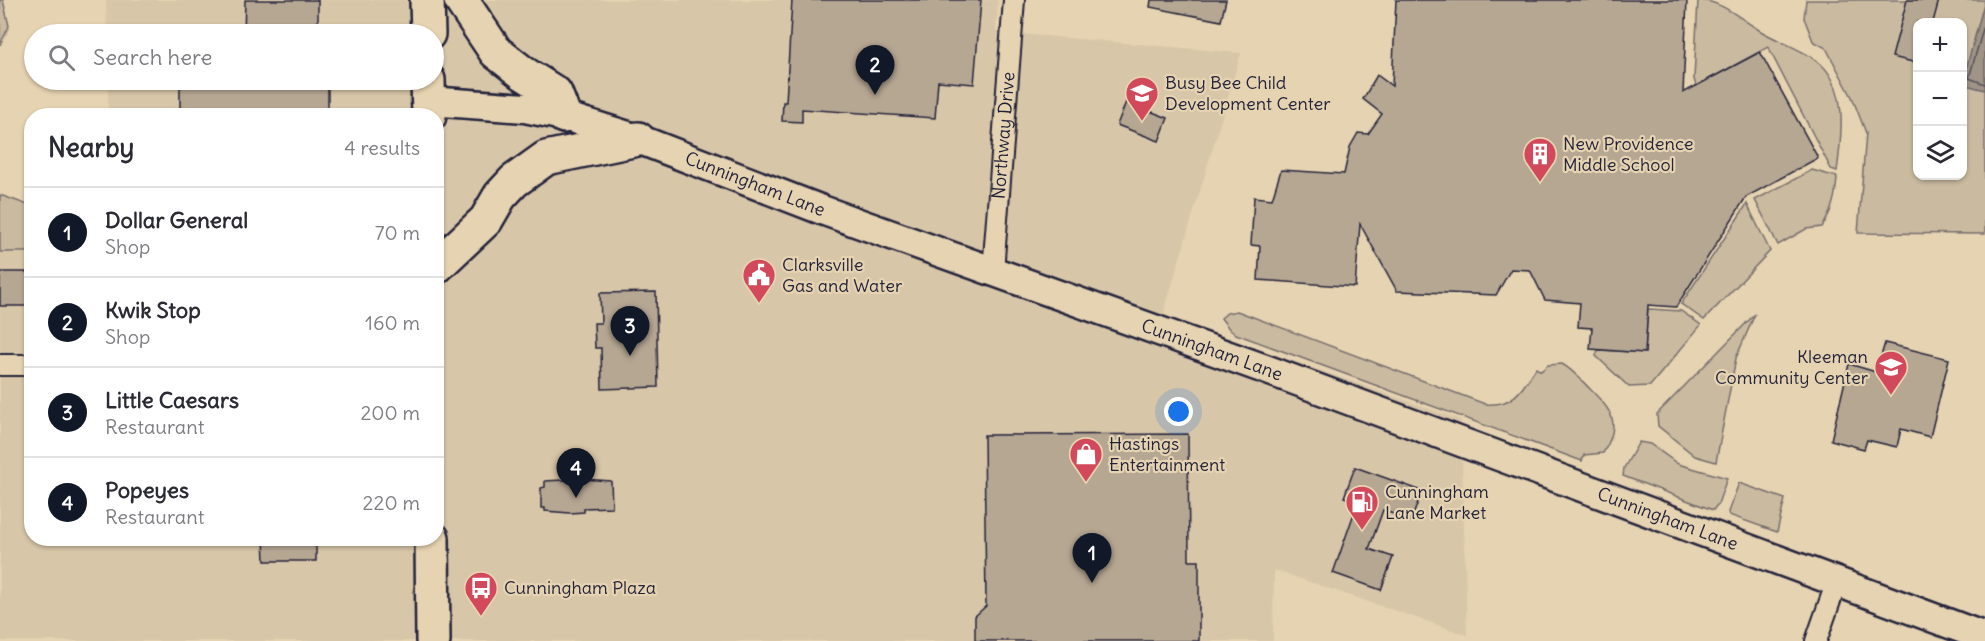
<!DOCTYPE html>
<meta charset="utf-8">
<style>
:root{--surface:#fff;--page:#f7f7f7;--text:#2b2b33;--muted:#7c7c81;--line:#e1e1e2;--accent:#111827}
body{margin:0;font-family:Delius,sans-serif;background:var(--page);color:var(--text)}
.controls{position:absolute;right:18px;top:18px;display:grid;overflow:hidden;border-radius:12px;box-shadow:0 2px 4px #0004}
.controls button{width:54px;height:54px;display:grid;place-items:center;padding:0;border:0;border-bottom:2px solid var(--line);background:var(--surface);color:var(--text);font:30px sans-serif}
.you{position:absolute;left:1179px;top:412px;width:21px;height:21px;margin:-15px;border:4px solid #fff;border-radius:50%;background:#1a73e8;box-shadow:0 0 0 9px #1a73e833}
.badge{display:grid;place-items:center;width:39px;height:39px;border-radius:50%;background:var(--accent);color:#fff;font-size:20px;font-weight:700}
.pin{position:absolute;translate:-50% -50px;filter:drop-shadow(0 2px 3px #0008)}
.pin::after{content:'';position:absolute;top:32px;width:21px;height:18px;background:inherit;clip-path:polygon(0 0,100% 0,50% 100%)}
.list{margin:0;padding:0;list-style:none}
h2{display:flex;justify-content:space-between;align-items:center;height:78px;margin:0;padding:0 24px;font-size:26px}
h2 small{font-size:20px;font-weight:400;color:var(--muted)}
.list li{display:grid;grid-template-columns:39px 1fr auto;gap:18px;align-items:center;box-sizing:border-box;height:90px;padding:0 24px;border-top:2px solid var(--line)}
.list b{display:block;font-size:22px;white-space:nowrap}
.list p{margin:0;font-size:20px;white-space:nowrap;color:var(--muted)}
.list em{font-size:20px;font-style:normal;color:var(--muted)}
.icon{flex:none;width:33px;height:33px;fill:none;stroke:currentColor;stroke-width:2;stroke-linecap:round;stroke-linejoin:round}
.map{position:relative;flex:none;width:1985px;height:641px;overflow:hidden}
.search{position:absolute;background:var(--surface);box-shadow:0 2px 4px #0004;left:24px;top:24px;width:420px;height:66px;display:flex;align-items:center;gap:15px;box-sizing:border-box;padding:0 21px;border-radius:33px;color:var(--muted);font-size:22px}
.panel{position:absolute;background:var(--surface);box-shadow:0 2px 4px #0004;left:24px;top:108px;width:420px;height:438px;border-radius:24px}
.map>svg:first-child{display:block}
.built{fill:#d8c6a8}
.green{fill:#c9baa0;stroke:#766e6e;stroke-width:1.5;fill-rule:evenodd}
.water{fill:#a09487;stroke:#6e6669;stroke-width:1.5}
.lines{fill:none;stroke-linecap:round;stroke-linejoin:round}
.shore{stroke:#545059;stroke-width:1.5}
.building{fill:#b6a793;stroke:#22223b;stroke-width:1.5}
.street-casing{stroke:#22223b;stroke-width:24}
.secondary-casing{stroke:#22223b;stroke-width:33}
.highway-casing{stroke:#22223b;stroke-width:38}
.street{stroke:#e6d3b1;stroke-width:20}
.secondary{stroke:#e6d3b1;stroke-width:28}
.highway{stroke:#e6d3b1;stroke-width:33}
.labels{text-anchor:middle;stroke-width:4.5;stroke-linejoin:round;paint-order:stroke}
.poi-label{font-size:18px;fill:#22223b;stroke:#e6d3b1;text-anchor:start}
.street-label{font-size:18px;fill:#22223b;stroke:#e6d3b1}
</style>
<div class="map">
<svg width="1985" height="641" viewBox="0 0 1985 641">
<rect width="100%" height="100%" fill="#e6d3b1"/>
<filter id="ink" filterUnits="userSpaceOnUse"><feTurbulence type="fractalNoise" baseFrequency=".0167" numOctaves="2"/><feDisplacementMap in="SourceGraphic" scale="12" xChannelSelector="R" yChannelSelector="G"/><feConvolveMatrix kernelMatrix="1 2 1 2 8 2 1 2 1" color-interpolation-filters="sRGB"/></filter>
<g filter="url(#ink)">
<!-- built -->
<polygon class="built" points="106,0 998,0 996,32 1241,53 1163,315 1461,420 1467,635 1274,570 1273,641 0,641 0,252 31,252 32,538 436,538 436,116 108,115 108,80 434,80 434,34 107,34"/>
<!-- green -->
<g class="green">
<polygon points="0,0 3,0 9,26 0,45"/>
<path d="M1698 0C1720 0 1741 19 1759 30 1777 41 1799 48 1816 60 1849 84 1842 135 1837 171L1831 169 1768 47 1696 86 1694 79Z"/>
<path d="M1806 0H1985V234L1858 233 1866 133 1852 97 1826 48 1813 41 1804 18ZM1918 22H1962V176H1918Z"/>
<path d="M1812 170 1837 177C1836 195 1832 212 1822 227L1806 229 1778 245 1755 200Z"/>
<polygon points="0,195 31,206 31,252 0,252"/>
<polygon points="1747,204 1770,251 1704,320 1681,304"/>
<polygon points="1648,309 1681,311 1701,325 1650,386 1629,387 1596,356 1598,350 1645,353"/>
<path d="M1237 311 1485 404C1513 407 1522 390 1536 368L1541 371 1548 365 1562 364C1573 370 1581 380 1590 389 1612 411 1622 423 1603 453L1584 455 1582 461 1236 334 1230 330 1221 318 1227 313Z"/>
<polygon points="1755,314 1736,358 1716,462 1695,456 1658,426 1657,414"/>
<polygon points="1639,442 1650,444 1678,464 1727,478 1718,504 1713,510 1623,476 1624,468"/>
<polygon points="1739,483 1785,499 1777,532 1729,515 1728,512"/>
</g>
<!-- water -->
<polygon class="water" points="1985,0 1985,90 1962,84"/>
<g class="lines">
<!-- shore -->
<polyline class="shore" points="1985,22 1969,78 1985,84"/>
</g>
<!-- building -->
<g class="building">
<polygon points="245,0 318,0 318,34 244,34"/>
<polygon points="792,0 981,0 974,84 938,81 935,118 802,109 802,122 782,121 783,102 786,102"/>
<polygon points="1151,0 1226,0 1221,21 1150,7"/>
<polygon points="1396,0 1687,0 1683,93 1760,52 1818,158 1746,197 1676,307 1648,305 1645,353 1590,349 1592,328 1578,327 1580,303 1545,300 1530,270 1511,269 1496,295 1397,291 1360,224 1355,287 1258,280 1260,246 1251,245 1254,197 1272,199 1281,170 1344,174 1350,147 1358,133 1368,134 1382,114 1363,99 1377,75 1392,86"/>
<polygon points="1907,0 1939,0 1933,22 1917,22 1917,63 1892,57"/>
<rect x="180" y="80" width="148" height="36"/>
<polygon points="1126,102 1168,118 1159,141 1117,125"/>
<rect x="0" y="272" width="32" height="34"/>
<polygon points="656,292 658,387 602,389 601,348 595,348 594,323 601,323 600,293"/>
<polygon points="1885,343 1949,359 1930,437 1901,429 1897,447 1867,440 1864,449 1831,440 1849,364 1876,372"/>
<polygon points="1188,434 1189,561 1199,561 1199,641 975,641 975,616 986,606 984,435"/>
<polygon points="1355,467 1422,491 1411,521 1383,510 1369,549 1393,557 1381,590 1333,573 1358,502 1344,497"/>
<polygon points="583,479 611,481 612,507 584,508 584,512 570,513 545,511 545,508 541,508 541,488 545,487 545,481"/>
<polygon points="264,538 316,538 316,561 265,561"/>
</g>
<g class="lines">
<!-- street casing -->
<g class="street-casing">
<g id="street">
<path id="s1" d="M993 271 1014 0"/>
<polyline points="0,365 32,365"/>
<polyline points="1816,641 1837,581"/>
</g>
</g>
<!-- secondary casing -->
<g class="secondary-casing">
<g id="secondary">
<path id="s2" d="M429 101 525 108 564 116 638 139 822 210 1265 369 1985 637"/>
</g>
</g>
<!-- highway casing -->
<g class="highway-casing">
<g id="highway">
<polyline points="427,0 428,34"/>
<polyline points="461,0 496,52 523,73 555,93 564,116"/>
<polyline points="428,80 429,116"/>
<polyline points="436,267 486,220 500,196 514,181 546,158 638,139"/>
<polyline points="432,538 433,641"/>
</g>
</g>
<!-- street -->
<use href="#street" class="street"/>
<!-- secondary -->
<use href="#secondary" class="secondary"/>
<!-- highway -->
<use href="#highway" class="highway"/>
</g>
</g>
<!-- icons -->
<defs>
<g id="school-pin" transform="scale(1.725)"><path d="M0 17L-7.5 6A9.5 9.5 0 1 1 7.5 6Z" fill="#d1495b" stroke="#e6d3b1"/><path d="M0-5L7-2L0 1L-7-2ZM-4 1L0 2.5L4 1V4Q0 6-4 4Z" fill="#fff"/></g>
<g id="building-pin" transform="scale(1.725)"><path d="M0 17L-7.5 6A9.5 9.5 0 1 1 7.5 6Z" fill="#d1495b" stroke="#e6d3b1"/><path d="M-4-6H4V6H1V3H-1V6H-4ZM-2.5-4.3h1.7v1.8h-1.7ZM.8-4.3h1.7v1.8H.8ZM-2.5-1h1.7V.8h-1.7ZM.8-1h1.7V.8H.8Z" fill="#fff"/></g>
<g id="civic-pin" transform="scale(1.725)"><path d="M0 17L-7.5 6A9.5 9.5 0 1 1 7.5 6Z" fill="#d1495b" stroke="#e6d3b1"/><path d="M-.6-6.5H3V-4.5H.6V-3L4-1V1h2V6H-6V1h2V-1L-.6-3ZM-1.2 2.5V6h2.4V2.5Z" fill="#fff"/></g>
<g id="shop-pin" transform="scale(1.725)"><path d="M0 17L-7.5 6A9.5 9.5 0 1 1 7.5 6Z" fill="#d1495b" stroke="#e6d3b1"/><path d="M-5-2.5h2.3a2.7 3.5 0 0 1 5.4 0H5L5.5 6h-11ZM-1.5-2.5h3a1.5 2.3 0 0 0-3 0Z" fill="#fff"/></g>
<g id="fuel-pin" transform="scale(1.725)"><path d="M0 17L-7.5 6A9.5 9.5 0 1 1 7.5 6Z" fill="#d1495b" stroke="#e6d3b1"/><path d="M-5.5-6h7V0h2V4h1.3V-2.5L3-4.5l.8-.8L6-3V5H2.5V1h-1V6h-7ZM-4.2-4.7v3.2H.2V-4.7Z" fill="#fff"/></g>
<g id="bus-pin" transform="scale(1.725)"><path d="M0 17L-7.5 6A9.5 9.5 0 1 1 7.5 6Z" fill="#d1495b" stroke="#e6d3b1"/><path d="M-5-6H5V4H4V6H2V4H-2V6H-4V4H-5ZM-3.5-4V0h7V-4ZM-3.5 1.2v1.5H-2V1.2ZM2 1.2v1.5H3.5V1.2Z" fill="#fff"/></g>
</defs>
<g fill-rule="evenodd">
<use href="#school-pin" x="1142" y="93"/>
<use href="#building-pin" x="1540" y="154"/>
<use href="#civic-pin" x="759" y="275"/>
<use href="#school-pin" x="1891" y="367"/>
<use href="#shop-pin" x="1086" y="454"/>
<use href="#fuel-pin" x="1362" y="502"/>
<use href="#bus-pin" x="481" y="588"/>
</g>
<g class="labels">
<!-- poi labels -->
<g class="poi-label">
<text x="1165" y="89">Busy Bee Child<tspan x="1165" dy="21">Development Center</tspan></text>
<text x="1563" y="150">New Providence<tspan x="1563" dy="21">Middle School</tspan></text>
<text x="782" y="271">Clarksville<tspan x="782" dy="21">Gas and Water</tspan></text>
<text x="1868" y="363" text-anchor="end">Kleeman<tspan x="1868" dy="21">Community Center</tspan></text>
<text x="1109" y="450">Hastings<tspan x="1109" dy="21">Entertainment</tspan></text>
<text x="1385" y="498">Cunningham<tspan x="1385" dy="21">Lane Market</tspan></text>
<text x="504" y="594">Cunningham Plaza</text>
</g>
<!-- street labels -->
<g class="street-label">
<text dy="6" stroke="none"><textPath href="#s1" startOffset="136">Northway Drive</textPath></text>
<text dy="6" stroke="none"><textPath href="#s2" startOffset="339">Cunningham Lane</textPath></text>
<text dy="6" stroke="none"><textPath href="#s2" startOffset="825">Cunningham Lane</textPath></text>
<text dy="6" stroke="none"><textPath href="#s2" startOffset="1311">Cunningham Lane</textPath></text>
</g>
</g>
</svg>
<div class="controls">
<button>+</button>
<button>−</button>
<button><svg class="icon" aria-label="layers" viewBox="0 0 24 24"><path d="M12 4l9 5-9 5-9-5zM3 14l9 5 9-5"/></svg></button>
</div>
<div class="you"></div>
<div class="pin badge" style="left:1092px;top:583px">1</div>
<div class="pin badge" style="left:875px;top:95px">2</div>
<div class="pin badge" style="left:630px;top:356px">3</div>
<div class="pin badge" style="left:576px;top:498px">4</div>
<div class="search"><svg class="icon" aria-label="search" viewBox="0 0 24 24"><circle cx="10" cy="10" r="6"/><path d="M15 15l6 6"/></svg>Search here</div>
<section class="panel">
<h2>Nearby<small>4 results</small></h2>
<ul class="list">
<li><span class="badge">1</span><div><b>Dollar General</b><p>Shop</p></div><em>70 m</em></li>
<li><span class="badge">2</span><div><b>Kwik Stop</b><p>Shop</p></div><em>160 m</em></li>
<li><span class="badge">3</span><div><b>Little Caesars</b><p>Restaurant</p></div><em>200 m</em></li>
<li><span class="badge">4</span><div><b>Popeyes</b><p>Restaurant</p></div><em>220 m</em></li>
</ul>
</section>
</div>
